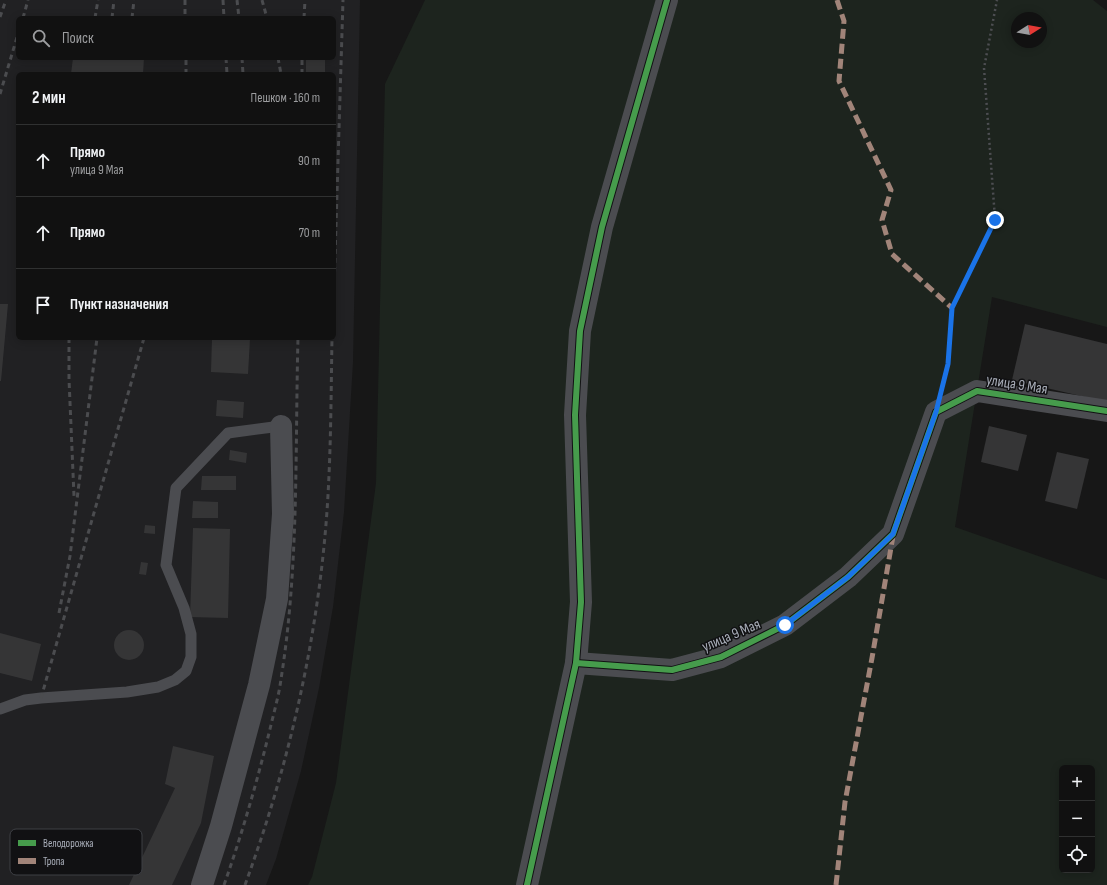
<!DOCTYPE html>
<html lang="ru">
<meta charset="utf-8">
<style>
:root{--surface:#111;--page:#1a1a1a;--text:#f1f3f6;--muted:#9c9d9f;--line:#303131}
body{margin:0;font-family:"Sofia Sans Condensed",sans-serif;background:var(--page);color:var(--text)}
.controls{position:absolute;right:12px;bottom:12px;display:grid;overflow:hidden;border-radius:6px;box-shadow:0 2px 10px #0003}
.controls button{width:36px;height:36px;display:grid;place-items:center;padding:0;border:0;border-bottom:1px solid var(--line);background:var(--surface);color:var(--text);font:20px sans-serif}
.compass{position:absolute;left:1011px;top:12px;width:36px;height:36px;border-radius:50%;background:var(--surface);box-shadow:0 2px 10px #0003;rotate:79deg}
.stop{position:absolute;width:12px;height:12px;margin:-9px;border:3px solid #1a73e8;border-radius:50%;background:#fff}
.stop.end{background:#1a73e8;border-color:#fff;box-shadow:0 1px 4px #0008}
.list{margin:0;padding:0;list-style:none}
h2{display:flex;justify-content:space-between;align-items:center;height:52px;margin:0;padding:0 16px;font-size:17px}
h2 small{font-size:13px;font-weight:400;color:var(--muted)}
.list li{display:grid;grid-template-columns:26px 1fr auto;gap:12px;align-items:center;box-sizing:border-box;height:72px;padding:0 16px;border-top:1px solid var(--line)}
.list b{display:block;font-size:15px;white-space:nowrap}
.list p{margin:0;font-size:13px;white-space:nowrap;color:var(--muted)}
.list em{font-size:13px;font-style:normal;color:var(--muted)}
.icon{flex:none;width:22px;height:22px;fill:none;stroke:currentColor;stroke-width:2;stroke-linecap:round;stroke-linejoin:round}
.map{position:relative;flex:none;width:1107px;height:885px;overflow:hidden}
.search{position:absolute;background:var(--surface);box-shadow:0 2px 10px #0003;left:16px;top:16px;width:320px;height:44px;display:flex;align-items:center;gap:10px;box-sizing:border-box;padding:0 14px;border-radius:6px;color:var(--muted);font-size:15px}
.panel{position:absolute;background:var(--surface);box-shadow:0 2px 10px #0003;left:16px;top:72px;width:320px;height:268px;border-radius:6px}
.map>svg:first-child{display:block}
.built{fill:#212123;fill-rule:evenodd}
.green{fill:#1d241e;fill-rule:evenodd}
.building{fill:#353536}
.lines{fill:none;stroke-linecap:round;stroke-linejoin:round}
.path{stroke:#4d4e52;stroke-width:2.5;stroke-dasharray:2 3;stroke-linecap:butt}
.lane{stroke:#4b4c50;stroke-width:11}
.street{stroke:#4b4c50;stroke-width:22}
.rail{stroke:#4b4c4f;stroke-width:3;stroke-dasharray:5 4;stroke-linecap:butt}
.quiet{stroke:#a18479;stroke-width:5;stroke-dasharray:10 5;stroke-linecap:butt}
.cycleway-casing{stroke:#111113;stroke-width:8}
.cycleway{stroke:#469c4c;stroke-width:6}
.route{stroke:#1a73e8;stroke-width:5}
.labels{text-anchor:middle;stroke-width:3;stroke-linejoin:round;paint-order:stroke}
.street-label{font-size:15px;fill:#a8adb8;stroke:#111113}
.key{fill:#111113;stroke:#3e4045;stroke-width:1}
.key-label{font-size:11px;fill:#a8adb8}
</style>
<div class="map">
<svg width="1107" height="885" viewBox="0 0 1107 885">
<rect width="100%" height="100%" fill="#171717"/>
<!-- built -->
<path class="built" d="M0 0H360L353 362 344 512 333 607 319 688 301 771 276 859 266 885H0ZM18 18H334V58H18ZM18 74H334V338H18Z"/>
<!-- green -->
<path class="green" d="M425 0H1093L1107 11V327L992 297 955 527 1107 580V885H308L312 877 336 783 376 483 385 84ZM1017 18H1041V42H1017ZM1062 768H1092V870H1062Z"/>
<!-- building -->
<g class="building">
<polygon points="73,58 144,58 143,74 71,74"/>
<rect x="306" y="58" width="19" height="16"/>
<polygon points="0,304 8,304 1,381 0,381"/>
<polygon points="1025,324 1107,344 1107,402 1012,380"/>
<polygon points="212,338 250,339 248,374 211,372"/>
<polygon points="217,400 244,402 243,418 216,416"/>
<polygon points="989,426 1027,435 1018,471 981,462"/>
<polygon points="230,450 247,453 246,463 229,460"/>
<polygon points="1057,452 1089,459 1077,509 1045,501"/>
<polygon points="202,476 236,476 236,490 201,490"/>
<polygon points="193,501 218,502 218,518 192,518"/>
<polygon points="145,525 155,526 155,534 144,533"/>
<polygon points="193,528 230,529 228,618 190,617"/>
<polygon points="141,562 148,563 146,575 139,574"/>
<circle cx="129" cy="645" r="15"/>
<polygon points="0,633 41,644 32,681 0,673"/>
<polygon points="173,746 214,756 201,823 172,885 129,885 175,788 165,784"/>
</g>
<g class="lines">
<!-- path -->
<polyline class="path" points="943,384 948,365 952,308 995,219 984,68 997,0"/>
<!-- lane -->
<polyline class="lane" points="0,709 25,700 41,698 127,692 158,687 175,680 186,671 191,657 191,634 184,608 166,565 176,488 228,433 281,426"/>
<!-- street -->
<g class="street">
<polyline points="576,663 672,670 721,657 785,625 848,577 893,534 936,412 977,391 1107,411"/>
<polyline points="202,885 221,826 259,685 277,599 283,514 281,426"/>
<polyline points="527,885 576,663 581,602 575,415 580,331 602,227 667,0"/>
</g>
<!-- rail -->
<g class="rail">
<polyline points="185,0 185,18"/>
<polyline points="223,0 224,18"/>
<polyline points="237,0 239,18"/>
<polyline points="262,0 267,18"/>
<polyline points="0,17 6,0"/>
<polyline points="23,18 28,0"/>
<polyline points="95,18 98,0"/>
<polyline points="112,18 114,0"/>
<polyline points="132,18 134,0"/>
<polyline points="304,18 305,0"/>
<polyline points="226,58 227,74"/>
<polyline points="242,58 243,74"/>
<polyline points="278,58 281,74"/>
<polyline points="186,74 186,58"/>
<polyline points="302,74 302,58"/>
<polyline points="0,94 18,34"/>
<polyline points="334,290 343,0"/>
<polyline points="69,338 69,379 74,496"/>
<polyline points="59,613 70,556 97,338"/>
<polyline points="41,698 144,338"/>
<path d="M224 885C242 834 257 782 270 729 274 712 279 695 281 679 299 567 295 451 298 338"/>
<path d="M245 885C289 765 318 638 327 511 331 453 331 395 332 338"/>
</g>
<!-- quiet -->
<g class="quiet">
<polyline points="837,0 844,21 839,81 891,190 882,220 892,254 952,308"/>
<polyline points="836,885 845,802 872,658 893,536"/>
</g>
<!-- cycleway casing -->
<g class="cycleway-casing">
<g id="cycleway">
<polyline points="576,663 672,670 721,657 785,625 848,577 893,534 936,412 977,391 1107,411"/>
<polyline points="527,885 576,663 581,602 575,415 580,331 602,227 667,0"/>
</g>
</g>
<!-- cycleway -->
<use href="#cycleway" class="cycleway"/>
</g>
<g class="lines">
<!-- route -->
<polyline class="route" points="785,625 848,577 893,534 936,412 948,364 952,308 995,220"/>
</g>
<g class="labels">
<!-- street labels -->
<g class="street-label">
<text transform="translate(1017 384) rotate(9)" y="5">улица 9 Мая</text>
<text transform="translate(731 635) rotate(-23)" y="5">улица 9 Мая</text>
</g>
</g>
<!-- legend -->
<rect x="10" y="829" width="132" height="46" rx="6" class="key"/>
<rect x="18" y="840" width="18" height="6" fill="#469c4c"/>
<rect x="18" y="858" width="18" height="6" fill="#a18479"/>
<g class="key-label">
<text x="43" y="847">Велодорожка</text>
<text x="43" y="865">Тропа</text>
</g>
</svg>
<div class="controls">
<button>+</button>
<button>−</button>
<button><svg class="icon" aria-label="locate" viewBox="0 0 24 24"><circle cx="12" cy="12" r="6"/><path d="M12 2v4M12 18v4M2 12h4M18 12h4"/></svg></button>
</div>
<svg class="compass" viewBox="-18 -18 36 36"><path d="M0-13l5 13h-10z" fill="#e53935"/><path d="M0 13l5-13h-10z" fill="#9c9d9f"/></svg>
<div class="stop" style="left:785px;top:625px"></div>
<div class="stop end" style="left:995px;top:220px"></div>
<div class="search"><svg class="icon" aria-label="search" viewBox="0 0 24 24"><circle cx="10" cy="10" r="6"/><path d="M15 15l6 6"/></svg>Поиск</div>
<section class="panel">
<h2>2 мин<small>Пешком · 160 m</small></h2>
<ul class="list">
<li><svg class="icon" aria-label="ahead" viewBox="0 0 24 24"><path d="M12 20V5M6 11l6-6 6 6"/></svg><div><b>Прямо</b><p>улица 9 Мая</p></div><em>90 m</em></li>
<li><svg class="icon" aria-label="ahead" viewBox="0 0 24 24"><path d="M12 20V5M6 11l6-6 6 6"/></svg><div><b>Прямо</b></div><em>70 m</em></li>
<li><svg class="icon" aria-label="arrive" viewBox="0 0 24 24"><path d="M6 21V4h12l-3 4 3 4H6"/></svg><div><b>Пункт назначения</b></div></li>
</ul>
</section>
</div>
